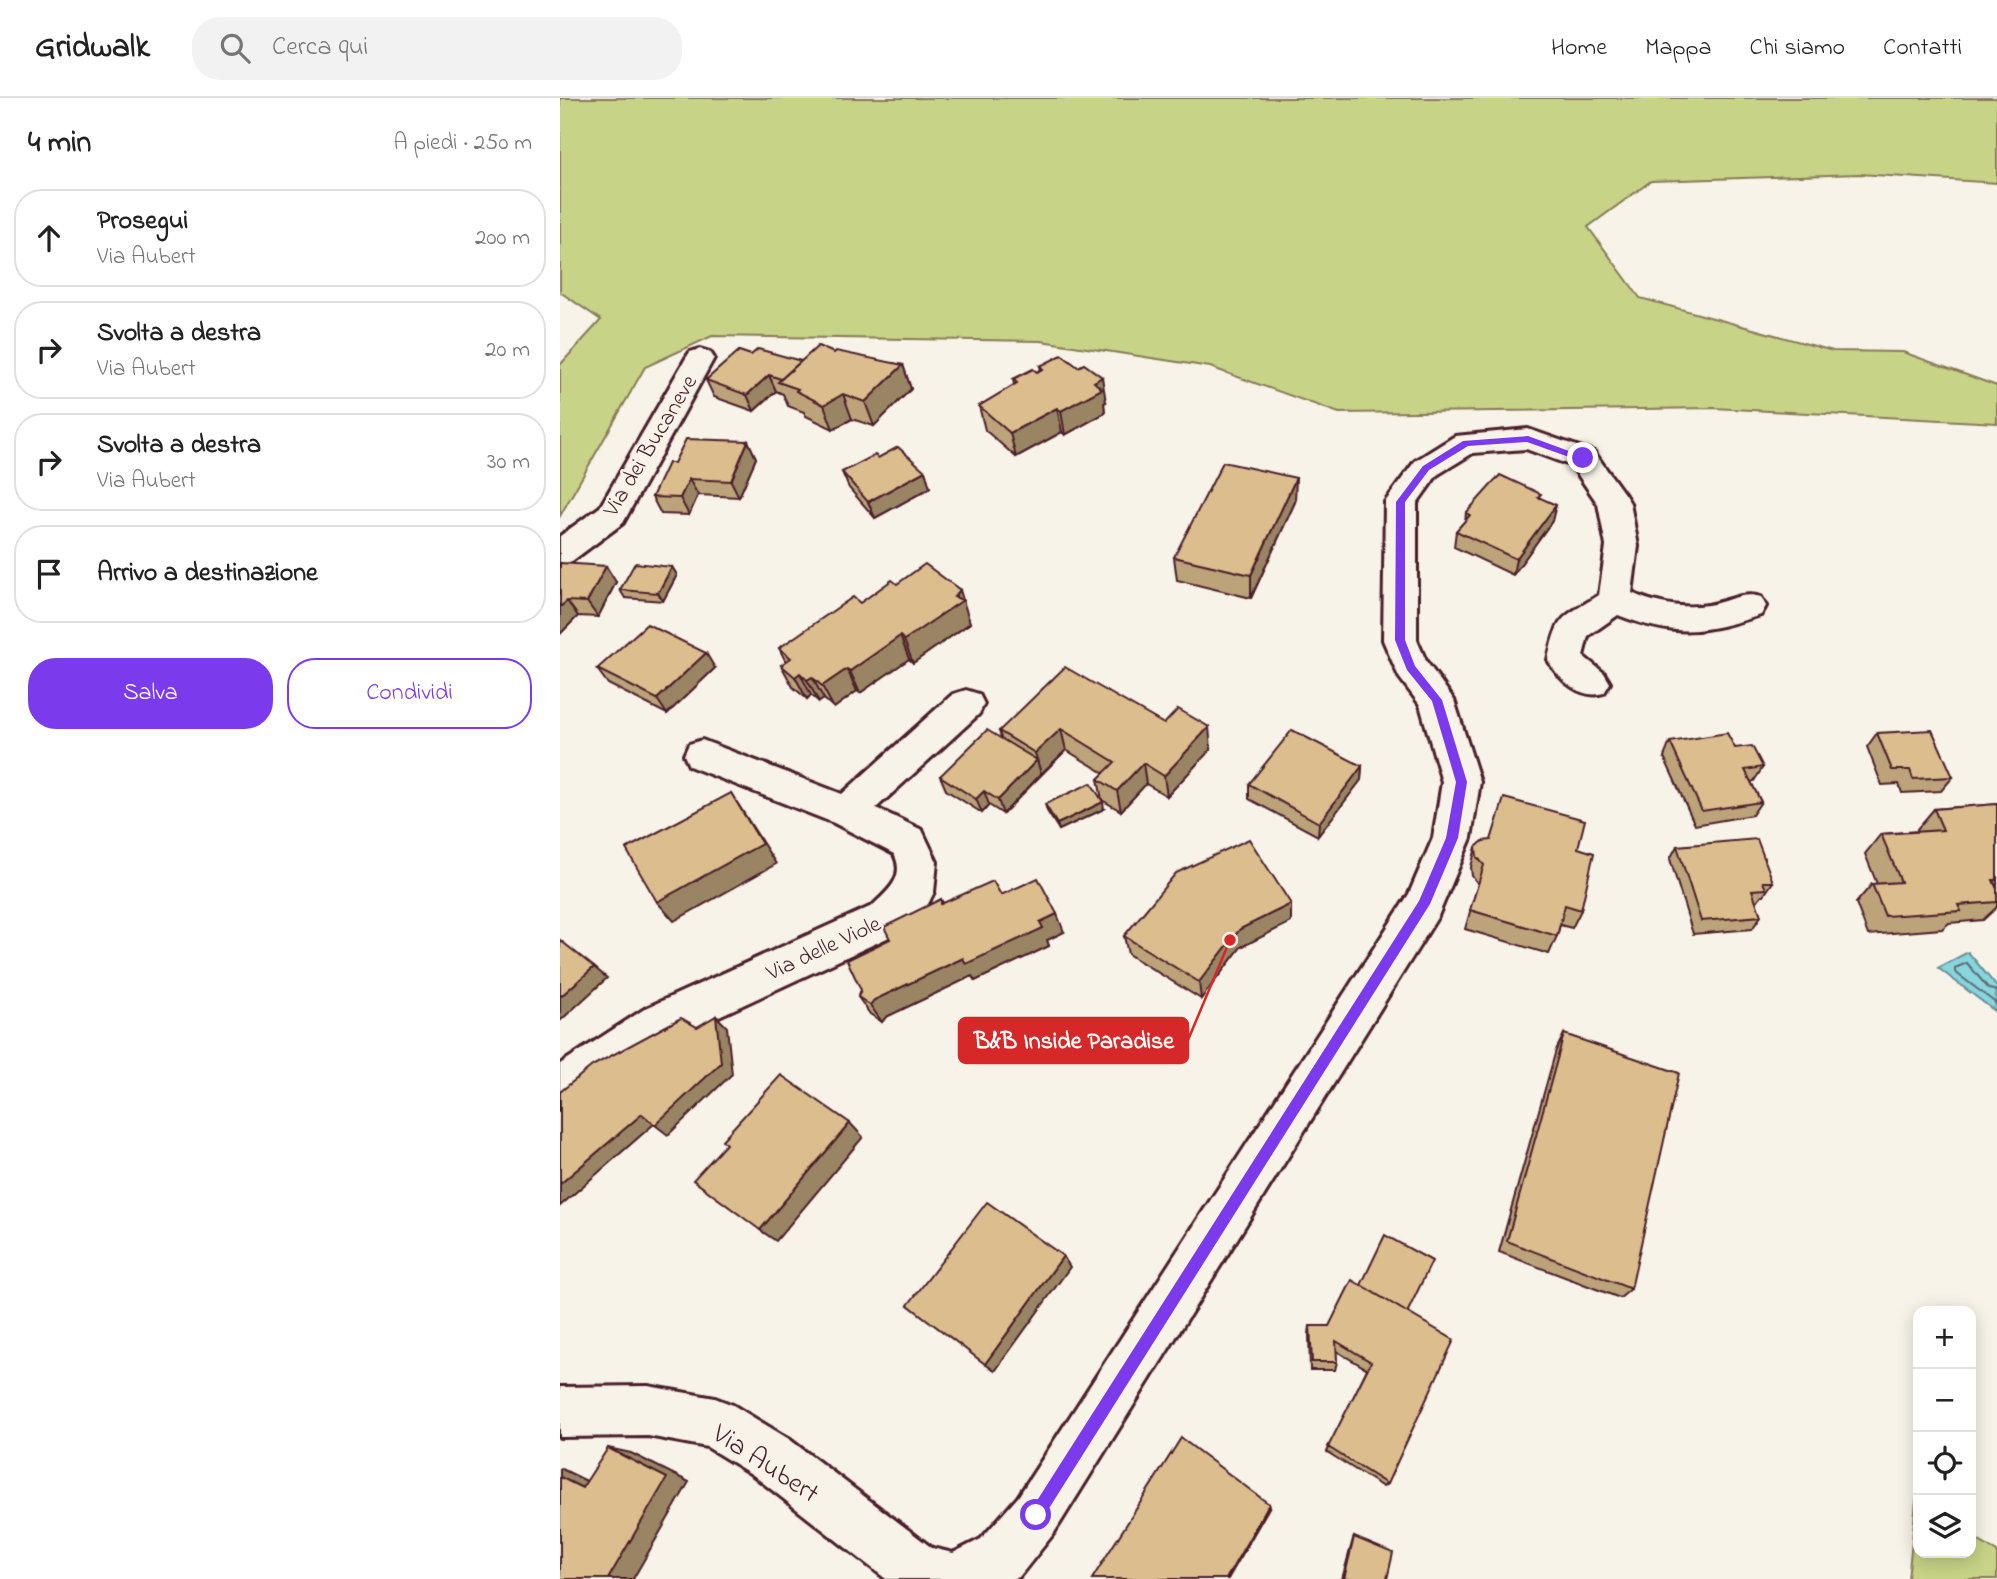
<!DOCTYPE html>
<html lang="it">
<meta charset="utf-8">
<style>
:root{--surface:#fff;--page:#f2f2f2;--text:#222;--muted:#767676;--line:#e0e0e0;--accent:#7c3aed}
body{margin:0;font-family:"Indie Flower",sans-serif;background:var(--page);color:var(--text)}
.controls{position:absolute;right:21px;bottom:21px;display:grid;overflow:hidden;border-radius:14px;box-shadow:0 4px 18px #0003}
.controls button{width:63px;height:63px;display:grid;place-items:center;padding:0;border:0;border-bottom:2px solid var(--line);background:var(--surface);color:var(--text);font:35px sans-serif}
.stop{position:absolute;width:21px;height:21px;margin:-16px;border:5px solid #7c3aed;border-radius:50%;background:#fff}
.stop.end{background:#7c3aed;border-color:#fff;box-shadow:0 2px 7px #0008}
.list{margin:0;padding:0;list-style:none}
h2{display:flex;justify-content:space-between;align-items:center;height:91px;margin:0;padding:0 28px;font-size:30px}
h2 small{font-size:23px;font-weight:400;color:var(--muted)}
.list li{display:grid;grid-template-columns:46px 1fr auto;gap:21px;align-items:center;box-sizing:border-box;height:98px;margin:0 14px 14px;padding:0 14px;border:2px solid var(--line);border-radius:28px}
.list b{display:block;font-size:26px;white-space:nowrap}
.list p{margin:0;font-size:23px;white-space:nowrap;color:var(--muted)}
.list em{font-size:23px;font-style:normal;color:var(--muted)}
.actions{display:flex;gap:14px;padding:21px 28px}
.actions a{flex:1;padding:16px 0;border:2px solid var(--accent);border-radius:28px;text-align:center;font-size:24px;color:var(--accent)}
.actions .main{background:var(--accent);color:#fff}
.icon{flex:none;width:38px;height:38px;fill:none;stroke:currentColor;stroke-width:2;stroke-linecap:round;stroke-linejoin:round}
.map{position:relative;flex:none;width:1437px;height:1481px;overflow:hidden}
header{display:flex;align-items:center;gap:42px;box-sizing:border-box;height:98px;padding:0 35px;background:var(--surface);border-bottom:2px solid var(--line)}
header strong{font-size:33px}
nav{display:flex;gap:38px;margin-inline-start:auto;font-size:24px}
.search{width:490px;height:63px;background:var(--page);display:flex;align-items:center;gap:18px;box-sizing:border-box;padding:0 24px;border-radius:28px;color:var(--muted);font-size:26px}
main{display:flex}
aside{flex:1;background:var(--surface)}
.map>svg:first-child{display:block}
.green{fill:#c7d386;stroke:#887958;stroke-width:2}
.water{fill:#85d6dd;stroke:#6d8d96;stroke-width:2}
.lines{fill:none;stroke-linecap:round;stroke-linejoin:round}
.shore{stroke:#626872;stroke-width:2}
.minor-casing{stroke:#4a1f2b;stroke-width:6}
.minor{fill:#f7f3e8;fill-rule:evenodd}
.wall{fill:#bca37a;stroke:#4a1f2b;stroke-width:2}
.shaded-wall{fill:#998463;stroke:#4a1f2b;stroke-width:2}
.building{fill:#dbbd8e;stroke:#4a1f2b;stroke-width:2}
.route{fill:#7c3aed}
.labels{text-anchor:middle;stroke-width:5;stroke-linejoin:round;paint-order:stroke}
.street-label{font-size:23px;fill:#4a1f2b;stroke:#f7f3e8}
.near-street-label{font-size:28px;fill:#4a1f2b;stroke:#f7f3e8}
.leader{fill:none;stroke:#d62828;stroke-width:2.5}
.callout-dot{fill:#d62828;stroke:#f7f3e8;stroke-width:2.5}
.callout{fill:#d62828;stroke:#d62828;stroke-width:2.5}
.callout-label{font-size:24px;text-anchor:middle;font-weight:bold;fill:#fff}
</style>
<header>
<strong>Gridwalk</strong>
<div class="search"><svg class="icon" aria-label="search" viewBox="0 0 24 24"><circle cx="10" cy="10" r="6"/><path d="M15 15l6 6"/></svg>Cerca qui</div>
<nav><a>Home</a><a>Mappa</a><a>Chi siamo</a><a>Contatti</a></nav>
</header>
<main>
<aside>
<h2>4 min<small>A piedi · 250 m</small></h2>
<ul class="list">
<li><svg class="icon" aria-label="ahead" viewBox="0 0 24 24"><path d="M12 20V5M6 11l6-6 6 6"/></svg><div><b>Prosegui</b><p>Via Aubert</p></div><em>200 m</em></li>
<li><svg class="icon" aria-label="right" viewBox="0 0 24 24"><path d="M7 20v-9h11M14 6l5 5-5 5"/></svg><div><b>Svolta a destra</b><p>Via Aubert</p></div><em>20 m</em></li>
<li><svg class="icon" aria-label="right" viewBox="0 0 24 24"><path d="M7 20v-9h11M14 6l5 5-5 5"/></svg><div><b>Svolta a destra</b><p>Via Aubert</p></div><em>30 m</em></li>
<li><svg class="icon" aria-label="arrive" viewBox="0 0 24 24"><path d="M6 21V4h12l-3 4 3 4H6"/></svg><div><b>Arrivo a destinazione</b></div></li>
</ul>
<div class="actions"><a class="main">Salva</a><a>Condividi</a></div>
</aside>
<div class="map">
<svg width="1437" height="1481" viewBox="0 0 1437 1481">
<rect width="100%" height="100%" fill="#f7f3e8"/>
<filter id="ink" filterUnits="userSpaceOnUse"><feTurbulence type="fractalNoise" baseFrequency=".0143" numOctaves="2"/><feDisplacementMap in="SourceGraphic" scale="14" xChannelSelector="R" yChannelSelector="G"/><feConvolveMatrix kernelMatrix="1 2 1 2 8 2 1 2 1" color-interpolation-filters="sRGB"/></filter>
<g filter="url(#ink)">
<!-- green -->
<g class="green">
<polygon points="0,0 1437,0 1437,85 1299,76 1091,83 1028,129 1080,200 1273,253 1343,254 1437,288 1437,325 1153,310 779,315 650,269 481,243 152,238 85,269 0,418 0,267 41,222 0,194"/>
<polygon points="1356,1404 1358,1406 1358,1455 1411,1455 1411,1438 1437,1454 1437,1481 1348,1481"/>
</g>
<!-- water -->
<polygon class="water" points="1408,854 1437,889 1435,913 1378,870"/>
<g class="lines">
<!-- shore -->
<polyline class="shore" points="1437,893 1429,891 1407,865 1395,870 1395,874 1437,906"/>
<!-- minor casing -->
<g class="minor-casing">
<g id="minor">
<polygon points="140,251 150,254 154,260 63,425 12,463 0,467 0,438 40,409 126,260 130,254"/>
<path d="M968 331 1034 354 1065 397 1070 405 1078 448 1072 495C1095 506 1123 511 1148 507 1167 504 1182 493 1201 499L1206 508 1201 517C1144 535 1116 540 1058 517L1028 538 1023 558 1044 575 1050 585 1044 595C1021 602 999 582 988 562 998 516 1001 521 1039 497L1046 448 1038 406 1012 368 966 351 913 355 877 377 857 405V542L866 563 894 602 920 684 911 740 878 818 494 1435 459 1479 454 1481H326L193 1377 147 1349 88 1338 0 1339V1289L88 1288 155 1300 173 1307 229 1341 372 1450 393 1455 421 1441 458 1399 849 796 873 740 882 684 860 607 839 579 823 542 825 404 855 363 895 338Z"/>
<path d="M406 592 419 596 424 606 419 616 316 710 362 732 377 764 374 794 368 806 340 834 116 938 15 1006 0 1012V966L86 910 312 808C328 793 346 779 334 756L274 725 129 668 124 657 129 646 142 642 282 696 393 596Z"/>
</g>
</g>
<!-- minor -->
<use href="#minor" class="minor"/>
</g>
<!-- wall -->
<g class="wall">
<polygon points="274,255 343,267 351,291 314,328 292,321 273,331 246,318 244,314 228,308 223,296 216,293 194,313 154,299 146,282 191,257 241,263"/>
<polygon points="480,268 546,304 544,305 545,315 505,337 502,334 456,359 425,332 419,308 454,287 453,281 477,274 481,272"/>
<polygon points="188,343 196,360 179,399 138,397 129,417 101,416 92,399 114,365"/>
<polygon points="318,360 365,373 370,390 315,420 289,390 282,374"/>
<polygon points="980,400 992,423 953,477 894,449 896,433 905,423 906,415"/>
<polygon points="735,404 691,500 617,482 614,459"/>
<polygon points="0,465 56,484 38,519 18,518 0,536"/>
<polygon points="112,469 117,477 103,503 65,500 60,492"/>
<polygon points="337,486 407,515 410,525 353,565 349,561 300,595 297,593 274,610 264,601 259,604 251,597 247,601 233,589 221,567 226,564 219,550"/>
<polygon points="155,570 107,616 48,586 37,571"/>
<polygon points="604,626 651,651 607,698 586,686 561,713 542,702 538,681 544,675 506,652 443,716 429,707 422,715 386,692 380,678 441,640 439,633"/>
<polygon points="1317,635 1393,679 1381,693 1342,695 1339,686 1322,687 1307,649"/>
<polygon points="1110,644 1175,650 1203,669 1194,683 1191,684 1201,704 1192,717 1135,727 1104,659"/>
<polygon points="802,668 801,682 758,738 689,701 689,686"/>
<polygon points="485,706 544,711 499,732 487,713"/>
<polygon points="1437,706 1437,809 1423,822 1389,825 1382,831 1308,837 1296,805 1312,786 1317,786 1305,756 1321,736 1358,733 1357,731 1374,711"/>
<polygon points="1117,748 1213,784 1204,797 1202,797 1196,804 1201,818 1192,831 1133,836 1110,761"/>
<polygon points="916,749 1018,750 1021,812 1012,830 1000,827 997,838 989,856 905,831 918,786 912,778 911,769"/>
<polygon points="441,797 504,834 487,842 489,848 415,883 412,878 326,919 322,924 310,916 298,899 330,841 381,801 383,805"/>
<polygon points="731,824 681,849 641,901 568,856 564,838"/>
<polygon points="1004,936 1071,1191 1060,1200 939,1154 996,952"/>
<polygon points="847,1215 827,1386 823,1389 767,1354 807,1271 776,1253 777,1264 775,1272 750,1272 749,1236 750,1228 769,1228"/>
<polygon points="794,1439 827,1481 782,1481 793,1441"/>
</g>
<!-- shaded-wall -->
<g class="shaded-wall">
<polygon points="343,267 351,291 314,328 305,304"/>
<polygon points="209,277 216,293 194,313 187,297"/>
<polygon points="542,279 546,304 544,305 545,315 505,337 501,313 534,284"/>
<polygon points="283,296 292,321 273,331 264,307"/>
<polygon points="497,310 502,334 456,359 450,335"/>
<polygon points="188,343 196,360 179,399 171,383"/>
<polygon points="365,373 370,390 315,420 308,404"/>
<polygon points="736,380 735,404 691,500 691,477"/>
<polygon points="129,381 138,397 129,417 120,400"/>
<polygon points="996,407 992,423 953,477 956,461"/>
<polygon points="46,468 56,484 38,519 27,504"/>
<polygon points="112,469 117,477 103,503 98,495"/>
<polygon points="400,492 410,525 353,565 344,542 394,499"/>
<polygon points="7,503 18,518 0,536 0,509"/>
<polygon points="340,538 349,561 300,595 290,573"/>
<polygon points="146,555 155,570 107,616 97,601"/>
<polygon points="287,571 297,593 274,610 262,588"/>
<polygon points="240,575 251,597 247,601 235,579"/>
<polygon points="252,579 264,601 259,604 247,582"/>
<polygon points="649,629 651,651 607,698 604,678"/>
<polygon points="501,631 506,652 481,676 475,655"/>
<polygon points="477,662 481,676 443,716 438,702"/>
<polygon points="583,665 586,686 561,713 557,693"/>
<polygon points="802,668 801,682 758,738 759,725"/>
<polygon points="424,693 429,707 422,715 416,701"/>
<polygon points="171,695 216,766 114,823 97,804"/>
<polygon points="543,704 544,711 499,732 497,726"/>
<polygon points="731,806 731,824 681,849 641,901 639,884 680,831"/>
<polygon points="497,816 504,834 487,842 489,848 415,883 412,878 326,919 322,924 310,907 314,902"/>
<polygon points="34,869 47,880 0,923 0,899"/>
<polygon points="156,918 167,929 172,976 108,1037 95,1027"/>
<polygon points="82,1016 95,1025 0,1108 0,1086"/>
<polygon points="290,1025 303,1039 216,1143 200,1132"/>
<polygon points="503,1158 510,1169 435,1273 425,1266"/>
<polygon points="48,1350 71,1355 129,1384 73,1481 48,1481"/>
<polygon points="0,1370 47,1393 22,1390 0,1379"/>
<polygon points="709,1406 710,1408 668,1481 666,1481"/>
</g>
<!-- building -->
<g class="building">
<polygon points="258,248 274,255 276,253 343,267 305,304 283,296 264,307 236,293 238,291 218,284"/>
<polygon points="198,251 241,263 221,281 209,277 187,297 146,282 179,253 191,257"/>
<polygon points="502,257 518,269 524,266 542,279 534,284 542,291 501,313 497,310 450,335 419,308 457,285 453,281 473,271 477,274 483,271 480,268"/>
<polygon points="126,341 188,343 171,383 129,381 120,400 92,399 108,365 114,365"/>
<polygon points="338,349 365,373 308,404 282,374 315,357 318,360"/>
<polygon points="663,364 736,380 691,477 614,459"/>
<polygon points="940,377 981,396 978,399 996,407 956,461 896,433 910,417 906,415"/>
<polygon points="0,465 46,468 27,504 7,503 0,509"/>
<polygon points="75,465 112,469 98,495 60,492"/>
<polygon points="365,466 400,492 394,499 403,502 344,542 340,538 290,573 287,571 262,588 252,579 247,582 240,575 235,579 221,567 231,560 219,550 293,499 300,505 332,482 337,486"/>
<polygon points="87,526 146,555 97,601 37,571"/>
<polygon points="505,569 604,626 618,611 649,629 604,678 583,665 557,693 538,681 555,664 501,631 475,655 439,633"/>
<polygon points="427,632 477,662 438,702 424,693 416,701 380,678"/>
<polygon points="732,632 802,668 759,725 689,686"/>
<polygon points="1372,632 1393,679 1353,681 1350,672 1332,672 1317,635"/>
<polygon points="1167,635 1175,650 1192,648 1203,669 1185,672 1201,704 1142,713 1110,644"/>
<polygon points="531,685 543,704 497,726 485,706"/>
<polygon points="171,695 202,746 97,804 66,751"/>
<polygon points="944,700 1025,722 1018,750 1034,755 1021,812 1005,807 997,838 910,812 924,767 917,759 916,749 923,743 931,742"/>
<polygon points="1437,706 1437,782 1433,782 1437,791 1437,804 1398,807 1401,813 1325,818 1312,786 1341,784 1321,736 1383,732 1374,711"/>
<polygon points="689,741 731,806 680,831 639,884 564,838 616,775"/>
<polygon points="1197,741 1213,784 1203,784 1206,791 1192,792 1201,818 1141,823 1117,748"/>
<polygon points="478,780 497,816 480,824 483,830 406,866 403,860 314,902 310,907 298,899 301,892 287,862 330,841 324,829 381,801 381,806 433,783 441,797"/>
<polygon points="0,842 34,869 0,899"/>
<polygon points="156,918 161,965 95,1027 82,1016 0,1086 0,994 32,968 121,920 137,929"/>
<polygon points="1004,936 1119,975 1071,1191 947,1143"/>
<polygon points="221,977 290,1025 200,1132 133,1082 166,1046 162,1042"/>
<polygon points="427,1104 503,1158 425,1266 348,1207"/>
<polygon points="825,1137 872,1163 847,1215 801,1187"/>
<polygon points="792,1182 894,1242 827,1386 768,1349 811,1264 776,1243 777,1264 752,1264 750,1228 769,1228"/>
<polygon points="621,1340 709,1406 666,1481 532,1481"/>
<polygon points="48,1350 107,1380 48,1481 0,1481 0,1379 22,1390"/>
<polygon points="794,1439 833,1455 827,1481 784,1481"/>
</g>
</g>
<!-- route -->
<polygon class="route" points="968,338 1028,360 1023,364 967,344 908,348 869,372 845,404 845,542 855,568 882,602 907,684 898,740 870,806 481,1423 476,1425 471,1423 468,1417 471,1412 859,803 886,740 896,684 872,603 847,572 835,542 836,404 863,368 903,343"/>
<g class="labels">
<!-- street labels -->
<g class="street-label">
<text transform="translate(89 347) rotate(-59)" y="8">Via dei Bucaneve</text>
<text transform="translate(263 849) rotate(-25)" y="8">Via delle Viole</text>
</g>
<!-- near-street labels -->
<g class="near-street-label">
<text transform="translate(207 1364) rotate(33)" y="10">Via Aubert</text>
</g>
</g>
<!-- callouts -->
<path class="leader" d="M670 842L628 942"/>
<circle class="callout-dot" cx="670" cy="842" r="7"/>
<rect class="callout" x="399" y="920" width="229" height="45" rx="7"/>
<g class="callout-label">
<text x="514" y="950">B&amp;B Inside Paradise</text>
</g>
</svg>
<div class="controls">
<button>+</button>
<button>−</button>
<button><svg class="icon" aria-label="locate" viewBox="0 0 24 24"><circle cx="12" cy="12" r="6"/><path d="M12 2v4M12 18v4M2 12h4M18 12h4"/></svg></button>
<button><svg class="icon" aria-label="layers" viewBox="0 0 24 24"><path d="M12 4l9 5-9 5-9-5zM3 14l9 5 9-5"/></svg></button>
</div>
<div class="stop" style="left:476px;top:1417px"></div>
<div class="stop end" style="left:1023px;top:360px"></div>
</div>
</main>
